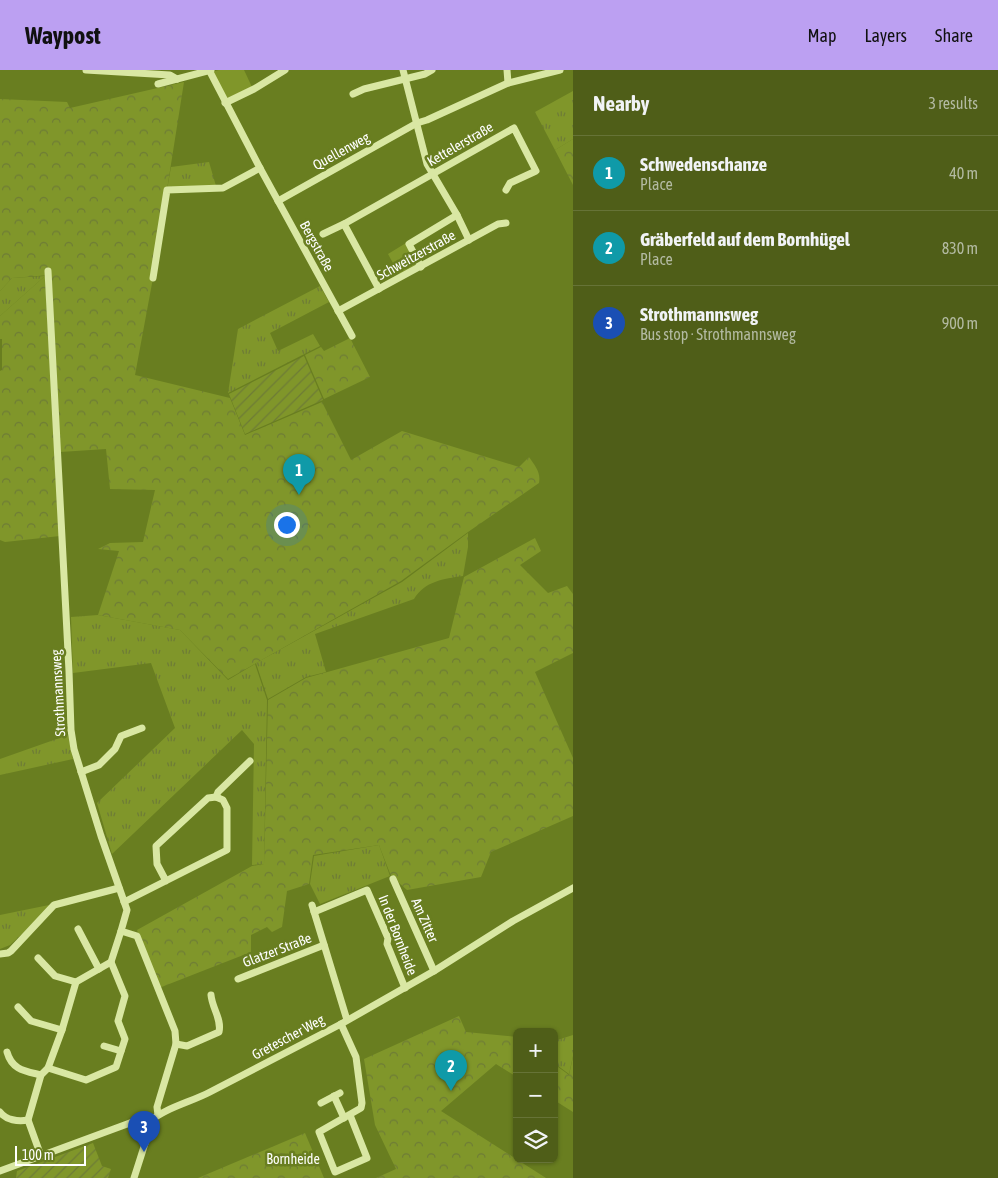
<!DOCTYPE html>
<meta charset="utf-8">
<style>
:root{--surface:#4f5e18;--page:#556421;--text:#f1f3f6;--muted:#b3baa2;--line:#667337;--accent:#bca0f2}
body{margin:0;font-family:"Asap Condensed",sans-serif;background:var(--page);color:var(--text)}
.controls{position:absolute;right:15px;bottom:15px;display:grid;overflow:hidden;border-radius:8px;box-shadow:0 1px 4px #0004}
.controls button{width:45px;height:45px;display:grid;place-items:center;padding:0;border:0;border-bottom:1px solid var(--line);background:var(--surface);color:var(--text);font:25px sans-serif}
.scale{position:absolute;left:15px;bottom:12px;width:71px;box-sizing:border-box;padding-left:5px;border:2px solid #fff;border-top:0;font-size:14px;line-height:18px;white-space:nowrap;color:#fff;-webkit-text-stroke:4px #697e20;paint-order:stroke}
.you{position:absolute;left:286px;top:454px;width:18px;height:18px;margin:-12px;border:4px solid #fff;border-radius:50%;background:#1a73e8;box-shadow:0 0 0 8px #1a73e833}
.badge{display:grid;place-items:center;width:32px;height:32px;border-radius:50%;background:var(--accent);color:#fff;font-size:16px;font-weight:700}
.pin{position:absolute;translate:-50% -41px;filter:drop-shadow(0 1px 2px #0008)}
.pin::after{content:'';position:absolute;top:26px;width:18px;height:15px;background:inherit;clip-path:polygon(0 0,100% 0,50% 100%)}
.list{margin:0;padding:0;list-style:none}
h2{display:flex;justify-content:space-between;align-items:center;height:65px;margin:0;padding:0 20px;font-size:21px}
h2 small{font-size:16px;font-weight:400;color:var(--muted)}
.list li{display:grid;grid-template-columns:32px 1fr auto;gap:15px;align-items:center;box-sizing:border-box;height:75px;padding:0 20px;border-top:1px solid var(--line)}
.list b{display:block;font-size:19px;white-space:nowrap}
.list p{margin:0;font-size:16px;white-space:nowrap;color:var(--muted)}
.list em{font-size:16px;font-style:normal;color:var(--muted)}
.icon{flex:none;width:28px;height:28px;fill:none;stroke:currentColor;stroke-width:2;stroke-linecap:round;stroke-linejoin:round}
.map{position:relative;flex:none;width:573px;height:1108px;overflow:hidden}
header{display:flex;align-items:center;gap:30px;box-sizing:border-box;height:70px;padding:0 25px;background:var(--accent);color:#111}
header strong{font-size:24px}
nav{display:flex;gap:28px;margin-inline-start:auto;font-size:18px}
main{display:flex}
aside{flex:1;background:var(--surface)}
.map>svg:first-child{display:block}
.grass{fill:url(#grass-tufts)}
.forest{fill:url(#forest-crowns)}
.park{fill:#80962a}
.garden{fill:url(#garden-furrows)}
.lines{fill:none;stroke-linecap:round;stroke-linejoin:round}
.minor{stroke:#d9e7a3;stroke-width:7}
.labels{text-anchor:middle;stroke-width:5;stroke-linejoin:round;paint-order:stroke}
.street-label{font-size:14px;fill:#fff;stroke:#697e20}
.park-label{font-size:14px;fill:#fefffc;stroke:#697e20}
</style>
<header>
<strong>Waypost</strong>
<nav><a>Map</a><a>Layers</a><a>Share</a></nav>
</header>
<main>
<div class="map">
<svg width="573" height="1108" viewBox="0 0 573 1108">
<defs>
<pattern id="grass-tufts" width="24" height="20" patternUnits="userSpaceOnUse" patternTransform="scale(1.25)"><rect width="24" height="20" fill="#80962a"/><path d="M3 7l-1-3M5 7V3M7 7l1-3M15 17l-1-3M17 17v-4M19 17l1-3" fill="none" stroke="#6e7c36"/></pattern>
<pattern id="forest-crowns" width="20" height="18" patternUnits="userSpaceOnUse" patternTransform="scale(1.25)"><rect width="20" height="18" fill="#80962a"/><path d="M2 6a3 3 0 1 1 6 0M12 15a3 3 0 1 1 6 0" fill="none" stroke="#6e7c36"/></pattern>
<pattern id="garden-furrows" width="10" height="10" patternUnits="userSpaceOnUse" patternTransform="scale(1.25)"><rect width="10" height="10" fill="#80962a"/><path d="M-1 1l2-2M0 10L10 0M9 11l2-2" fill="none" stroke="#6e7c36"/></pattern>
</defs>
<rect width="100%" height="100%" fill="#697e20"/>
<!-- grass -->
<g class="grass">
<polygon points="573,21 573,69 555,80 535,42"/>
<polygon points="209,92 216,116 167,120 171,97"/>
<polygon points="45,206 0,246 0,221 12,208"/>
<polygon points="320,216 329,232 270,263 278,281 313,264 320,276 228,323 238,259"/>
<path d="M468 463V477L463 506C443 509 425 511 414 529L315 564 326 602 306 607 268 629 256 593 402 512Z"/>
<polygon points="98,545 180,560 228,610 255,594 267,630 264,794 252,795 254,674 242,660 112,784 97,733 175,658 151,593 73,603 71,547"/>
<polygon points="68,665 73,689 0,705 0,689"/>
<polygon points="379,775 390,806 320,834 310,814 314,786"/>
<polygon points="54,834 10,875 0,879 0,845"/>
<polygon points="573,965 573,986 569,1004 554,993 554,971"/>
</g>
<!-- forest -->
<g class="forest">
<path d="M184 12 153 208 135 305 230 328 245 365 322 332 351 390 402 361 519 397 529 387C535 396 541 402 539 413L468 462 401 511 228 609 180 560 98 545 119 481 98 479 110 473 143 472 155 420 110 419 106 379 60 382 50 205 12 208 0 221V29L67 32 70 38Z"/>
<polygon points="573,69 573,115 555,80"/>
<polygon points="45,206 60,466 5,472 0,470 0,301 2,300 2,269 0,269 0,246"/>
<polygon points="350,268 370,307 324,329 305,285 321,277 324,281"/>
<polygon points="535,468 541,481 520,495 548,523 567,516 573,524 573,583 535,602 573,688 573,746 491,782 481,807 407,820 391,806 379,775 313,785 309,814 287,821 282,857 272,862 267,857 251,865 251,882 159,918 137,860 252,796 264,794 268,630 306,608 449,568 464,507"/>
<polygon points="459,946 466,962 517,967 517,1007 496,994 441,1041 546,1108 376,1108 396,1099 375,1055 364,989"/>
<polygon points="573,987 573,1042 554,1030 554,994 569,1005"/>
<polygon points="305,1063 324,1108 198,1108"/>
</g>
<!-- park -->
<g class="park">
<polygon points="219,0 244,0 252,17 225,29 211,2"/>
<polygon points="406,173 417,194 399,204 388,184"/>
</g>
<!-- garden -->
<g class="garden">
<polygon points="304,286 323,330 245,364 229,324"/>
<polygon points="93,1073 102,1096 111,1099 108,1108 16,1108 17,1101"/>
</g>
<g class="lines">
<!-- minor -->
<g class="minor">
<polyline points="86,0 170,5 177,9"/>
<polyline points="209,0 260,98 352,266"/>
<polyline points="403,0 427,94 457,145 469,170"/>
<polyline points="507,0 508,13"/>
<polyline points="158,14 211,0"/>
<polyline points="353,24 364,19 425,4 432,0"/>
<polyline points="225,33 254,19 285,0"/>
<polyline points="278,131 417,53 427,50 508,13 560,0"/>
<polyline points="344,154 379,219"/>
<polyline points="323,164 344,154 514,58 536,101 510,113 506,120"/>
<polyline points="421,197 409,174 457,145"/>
<polyline points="48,201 69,601 71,660 74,679 101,766 127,840 121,861 137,866 175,961 176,974 157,1037 158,1045"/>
<polyline points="153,208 167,120 223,118 260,98"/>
<polyline points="338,241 498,154 506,153"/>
<polyline points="81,702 99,695 115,679 121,666 142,658"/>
<polyline points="216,727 218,722 250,691"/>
<polyline points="393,809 434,901"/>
<polyline points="124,832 227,780 227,738 223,730 216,727 208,728 156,776 157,794 166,811"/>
<polyline points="312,835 347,950"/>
<polyline points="314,842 367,820 388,868 387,874 405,918"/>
<polyline points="78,859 99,899"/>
<polyline points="0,884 8,883 11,881 54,835 119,818"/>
<polyline points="38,888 55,906 76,912"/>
<polyline points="238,909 324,875"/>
<polyline points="18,937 31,951 62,960"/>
<polyline points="341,954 356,987 362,1033 361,1038 319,1062 335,1102 367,1088 350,1045"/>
<path d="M176 974 187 976 219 962C222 949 212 938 211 925"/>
<polyline points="104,976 121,981"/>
<path d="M7 982C12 1000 25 1001 41 1005"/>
<polyline points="48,998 86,1010 116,997 125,969 118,951 125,926 111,892"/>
<polyline points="334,1026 344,1048"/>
<polyline points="321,1033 340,1023"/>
<path d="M0 1042C6 1050 18 1052 28 1050"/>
<path d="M149 1052C165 1038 191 1032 210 1022L341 954 434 901 513 851 573 818"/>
<polyline points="41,1086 28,1050 41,1005 48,998 62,960 76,912 111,892 121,861"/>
<polyline points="0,1101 138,1050 144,1050 149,1052"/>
<polyline points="134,1108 149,1061 150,1056 149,1052"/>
</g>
</g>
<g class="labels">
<!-- street labels -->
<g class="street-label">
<text transform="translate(460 74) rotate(-30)" y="5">Kettelerstraße</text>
<text transform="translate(341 81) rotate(-29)" y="5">Quellenweg</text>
<text transform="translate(317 176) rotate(61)" y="5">Bergstraße</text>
<text transform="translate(416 185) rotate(-29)" y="5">Schweitzerstraße</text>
<text transform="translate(58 623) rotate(-93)" y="5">Strothmannsweg</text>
<text transform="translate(425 850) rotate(66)" y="5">Am Zitter</text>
<text transform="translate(398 865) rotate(69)" y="5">In der Bornheide</text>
<text transform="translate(277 880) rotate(-21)" y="5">Glatzer Straße</text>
<text transform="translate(288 967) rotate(-28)" y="5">Gretescher Weg</text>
</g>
<!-- park labels -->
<g class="park-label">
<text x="293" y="1094">Bornheide</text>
</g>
</g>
</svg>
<div class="controls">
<button>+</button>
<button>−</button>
<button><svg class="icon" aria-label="layers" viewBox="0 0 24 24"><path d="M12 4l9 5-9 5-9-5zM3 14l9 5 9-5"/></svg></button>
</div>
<div class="scale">100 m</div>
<div class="you"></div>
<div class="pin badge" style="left:299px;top:425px;background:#0f9aa8">1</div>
<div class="pin badge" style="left:451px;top:1021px;background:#0f9aa8">2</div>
<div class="pin badge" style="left:144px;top:1082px;background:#1a4fb4">3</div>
</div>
<aside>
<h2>Nearby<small>3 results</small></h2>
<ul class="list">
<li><span class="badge" style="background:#0f9aa8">1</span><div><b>Schwedenschanze</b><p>Place</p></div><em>40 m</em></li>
<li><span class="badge" style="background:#0f9aa8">2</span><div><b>Gräberfeld auf dem Bornhügel</b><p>Place</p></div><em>830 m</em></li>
<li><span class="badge" style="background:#1a4fb4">3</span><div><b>Strothmannsweg</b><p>Bus stop · Strothmannsweg</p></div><em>900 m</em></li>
</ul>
</aside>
</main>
